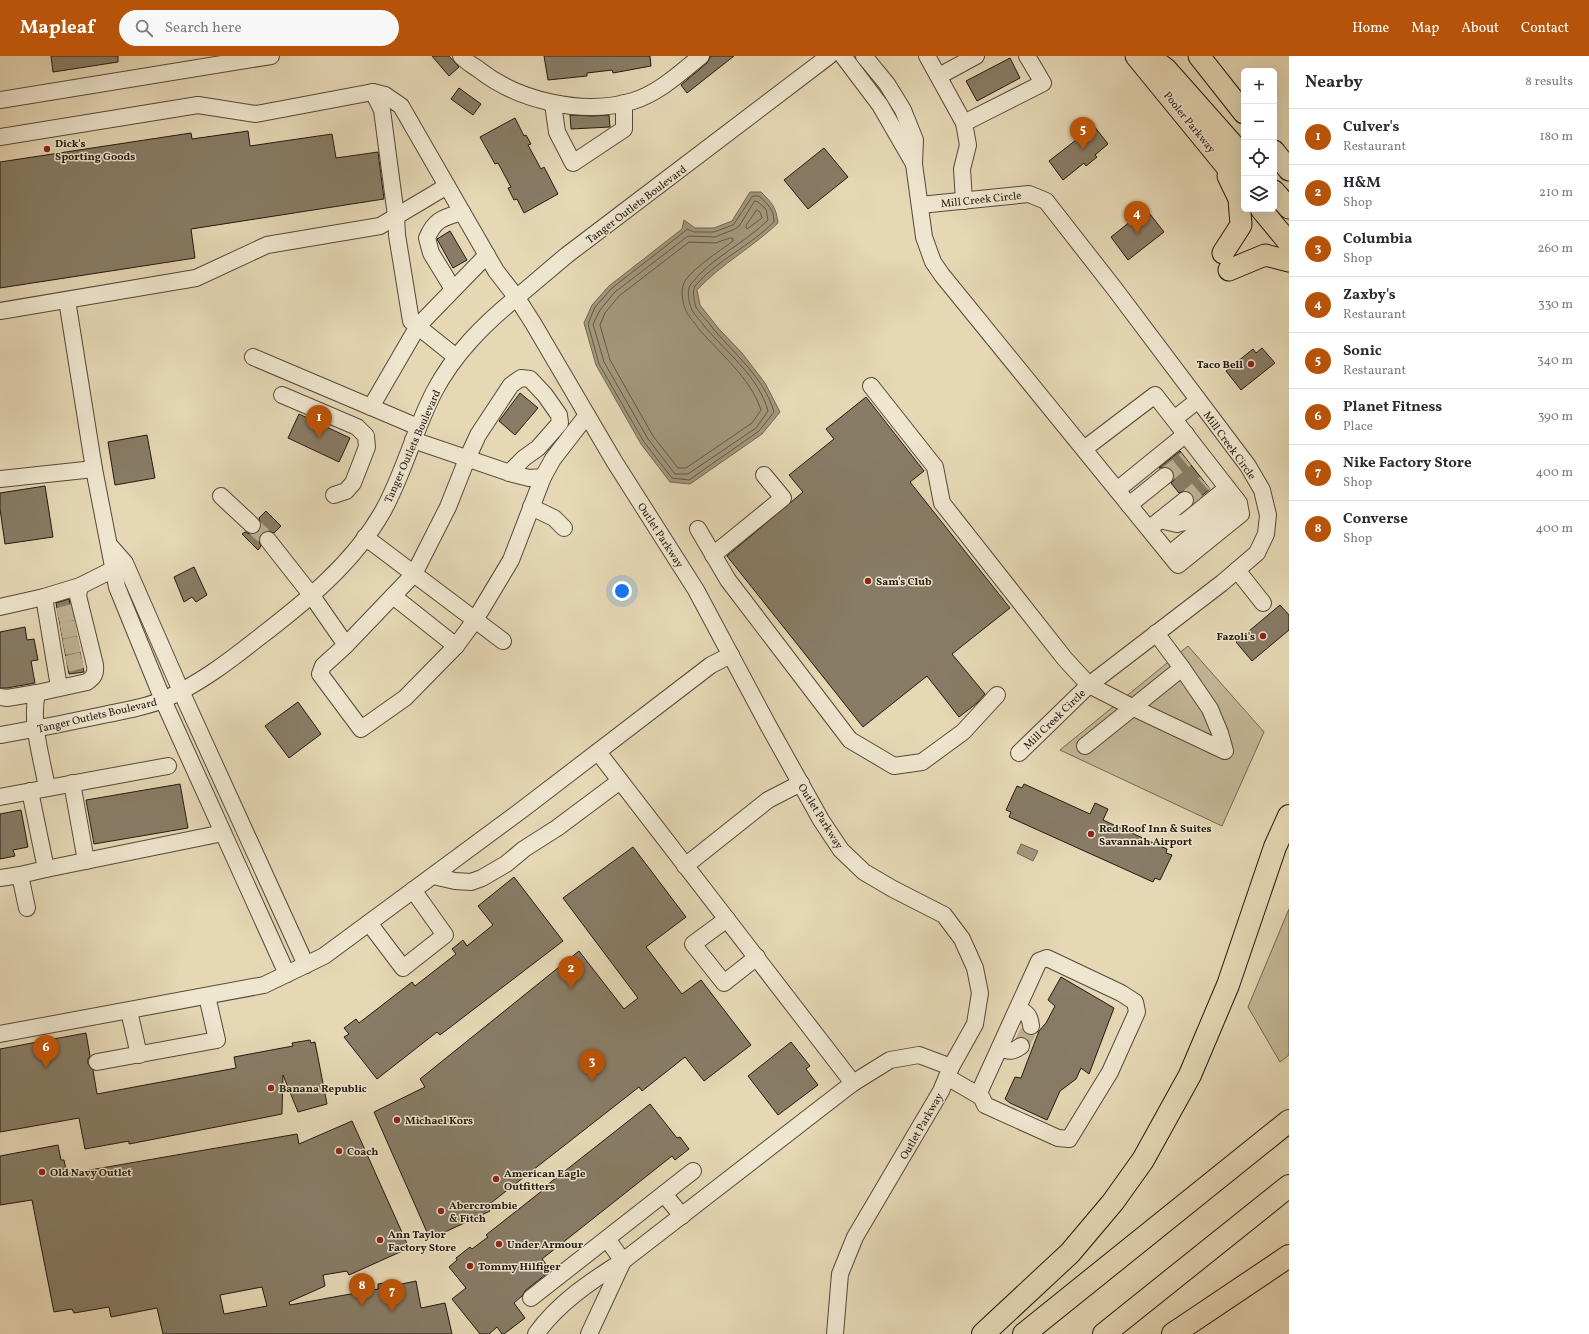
<!DOCTYPE html>
<meta charset="utf-8">
<style>
:root{--surface:#fff;--page:#f7f7f7;--text:#2b2b33;--muted:#7c7c81;--line:#e1e1e2;--accent:#b45309}
body{margin:0;font-family:Vollkorn,serif;background:var(--page);color:var(--text)}
.controls{position:absolute;right:12px;top:12px;display:grid;overflow:hidden;border-radius:6px;box-shadow:0 4px 16px #0002}
.controls button{width:36px;height:36px;display:grid;place-items:center;padding:0;border:0;border-bottom:1px solid var(--line);background:var(--surface);color:var(--text);font:20px sans-serif}
.you{position:absolute;left:622px;top:535px;width:14px;height:14px;margin:-10px;border:3px solid #fff;border-radius:50%;background:#1a73e8;box-shadow:0 0 0 6px #1a73e833}
.badge{display:grid;place-items:center;width:26px;height:26px;border-radius:50%;background:var(--accent);color:#fff;font-size:13px;font-weight:700}
.pin{position:absolute;translate:-50% -33px;filter:drop-shadow(0 1px 2px #0008)}
.pin::after{content:'';position:absolute;top:21px;width:14px;height:12px;background:inherit;clip-path:polygon(0 0,100% 0,50% 100%)}
.list{margin:0;padding:0;list-style:none}
h2{display:flex;justify-content:space-between;align-items:center;height:52px;margin:0;padding:0 16px;font-size:17px}
h2 small{font-size:13px;font-weight:400;color:var(--muted)}
.list li{display:grid;grid-template-columns:26px 1fr auto;gap:12px;align-items:center;box-sizing:border-box;height:56px;padding:0 16px;border-top:1px solid var(--line)}
.list b{display:block;font-size:15px;white-space:nowrap}
.list p{margin:0;font-size:13px;white-space:nowrap;color:var(--muted)}
.list em{font-size:13px;font-style:normal;color:var(--muted)}
.icon{flex:none;width:22px;height:22px;fill:none;stroke:currentColor;stroke-width:2;stroke-linecap:round;stroke-linejoin:round}
.map{position:relative;flex:none;width:1289px;height:1278px;overflow:hidden}
header{display:flex;align-items:center;gap:24px;box-sizing:border-box;height:56px;padding:0 20px;background:var(--accent);color:#fff}
header strong{font-size:19px}
nav{display:flex;gap:22px;margin-inline-start:auto;font-size:14px}
.search{width:280px;height:36px;background:var(--page);display:flex;align-items:center;gap:10px;box-sizing:border-box;padding:0 14px;border-radius:22px;color:var(--muted);font-size:15px}
main{display:flex}
aside{flex:1;background:var(--surface)}
.map>svg:first-child{display:block}
.green{fill:#c5b899;stroke:#746854}
.water{fill:#a3977d;stroke:#6f6551}
.lines{fill:none;stroke-linecap:round;stroke-linejoin:round}
.shore{stroke:#625846;stroke-width:1}
.building{fill:#887c66;stroke:#221910;fill-rule:evenodd}
.minor-tunnel{stroke:#bfb294;stroke-width:16;stroke-dasharray:16 8;stroke-linecap:butt}
.minor-casing{stroke:#534939;stroke-width:18}
.major-casing{stroke:#221910;stroke-width:23}
.highway-casing{stroke:#221910;stroke-width:24}
.minor{stroke:#efe6cf;stroke-width:16}
.major{stroke:#e6d8b5;stroke-width:21}
.highway{stroke:#e6d8b5;stroke-width:22}
.poi-dot{fill:#8f2418;stroke:#efe6cf;stroke-width:1.5}
.labels{text-anchor:middle;stroke-width:3;stroke-linejoin:round;paint-order:stroke}
.street-label{font-size:11px;fill:#221910;stroke:#efe6cf}
.poi-label{font-size:11px;font-weight:bold;fill:#221910;stroke:#efe6cf;text-anchor:start}
</style>
<header>
<strong>Mapleaf</strong>
<div class="search"><svg class="icon" aria-label="search" viewBox="0 0 24 24"><circle cx="10" cy="10" r="6"/><path d="M15 15l6 6"/></svg>Search here</div>
<nav><a>Home</a><a>Map</a><a>About</a><a>Contact</a></nav>
</header>
<main>
<div class="map">
<svg width="1289" height="1278" viewBox="0 0 1289 1278">
<rect width="100%" height="100%" fill="#e6d8b5"/>
<filter id="stains"><feTurbulence type="fractalNoise" baseFrequency=".005" numOctaves="4"/><feColorMatrix values="0 0 0 0 .2 0 0 0 0 .09 0 0 0 0 .02 0 0 0 .5 -.17"/></filter>
<radialGradient id="worn" r=".72"><stop offset=".6" stop-color="#630" stop-opacity="0"/><stop offset="1" stop-color="#630" stop-opacity=".3"/></radialGradient>
<!-- green -->
<g class="green">
<polygon points="1188,590 1264,676 1222,770 1060,694"/>
<polygon points="1289,853 1289,999 1280,1006 1248,951"/>
</g>
<!-- water -->
<g class="water">
<path d="M750 136H761C772 147 776 151 778 167 753 191 721 208 697 234L700 249 719 273 742 297 765 327 780 356 762 378 690 428 670 426 641 388 596 309 584 267 592 249 609 230 682 173 684 164 695 172H714L732 165Z"/>
<polygon points="1021,788 1038,795 1033,805 1017,797"/>
</g>
<g class="lines">
<!-- shore -->
<g class="shore">
<path d="M753 140H759C768 148 774 154 774 166 750 190 717 204 695 230 692 234 694 246 696 251 699 257 707 264 711 270 733 297 764 321 774 356L759 375 689 424 672 422 644 386 599 308 588 268 595 251 612 232 684 176 687 173 694 176H714L733 169Z"/>
<path d="M755 145 758 146 766 153 768 164C745 187 711 202 691 228 686 233 689 248 692 254 695 260 701 265 705 271 727 297 759 321 768 355L756 372 688 418H675L648 383 604 306 593 268 600 254 615 236 688 180 715 181 735 173 739 170Z"/>
<polygon points="757,154 760,156 762,162 747,173 746,170"/>
<path d="M731 182 733 183V185C720 195 691 213 684 227 680 234 683 250 687 257 690 262 695 267 698 272 720 298 750 321 761 354L752 367 686 412H678L653 380 610 304 600 269 605 257 619 240 689 186 715 187Z"/>
</g>
</g>
<!-- building -->
<g class="building">
<polygon points="51,0 118,0 118,6 53,16"/>
<polygon points="432,0 449,0 459,11 449,20"/>
<polygon points="544,0 650,0 651,10 613,17 612,14 587,17 587,20 548,24"/>
<polygon points="711,0 734,0 687,37 681,29 707,7"/>
<polygon points="1010,2 1020,22 977,45 966,25"/>
<polygon points="459,32 481,48 473,59 451,43"/>
<polygon points="570,59 593,60 609,59 610,71 571,73"/>
<polygon points="515,62 524,80 526,79 531,88 528,89 541,113 544,111 558,138 524,157 517,143 514,144 508,132 511,131 498,107 495,108 480,81"/>
<polygon points="1094,70 1108,88 1095,99 1097,101 1086,110 1084,107 1063,124 1049,105"/>
<polygon points="248,75 250,90 332,78 336,102 378,96 384,143 191,173 195,202 0,232 0,106 191,77 192,83"/>
<polygon points="824,92 848,121 808,153 784,124"/>
<polygon points="1146,153 1164,176 1128,204 1111,181"/>
<polygon points="450,175 467,204 453,212 437,183"/>
<polygon points="1262,292 1275,307 1241,334 1226,315 1253,293 1256,297"/>
<polygon points="520,337 538,352 515,379 499,365"/>
<polygon points="866,341 924,415 910,426 1010,552 952,598 985,638 977,647 959,661 927,620 863,671 727,500 803,436 789,419 834,383 826,373"/>
<polygon points="299,358 350,382 339,406 288,382"/>
<polygon points="147,379 155,422 115,429 108,386"/>
<polygon points="1180,395 1210,433 1194,446 1194,442 1192,438 1184,435 1179,437 1171,427 1174,424 1174,419 1172,414 1168,411 1159,412"/>
<polygon points="45,430 53,481 5,488 0,453 0,437"/>
<polygon points="266,455 281,470 274,477 267,475 262,477 259,485 261,490 258,494 242,478 245,476 250,478 259,476 261,471 259,462"/>
<polygon points="194,511 207,539 196,546 192,541 184,546 174,521"/>
<polygon points="69,543 84,616 69,618 56,547"/>
<polygon points="1280,549 1289,559 1289,574 1252,605 1236,586"/>
<polygon points="25,571 27,584 34,583 38,604 31,605 35,627 7,632 0,632 0,576"/>
<polygon points="298,646 321,678 289,702 265,670"/>
<polygon points="180,728 188,772 94,788 86,744"/>
<polygon points="1024,728 1090,758 1095,747 1108,753 1103,764 1167,793 1166,797 1172,799 1160,824 1155,822 1153,826 1009,761 1011,756 1006,754 1017,730 1022,732"/>
<polygon points="21,754 28,791 13,794 15,800 0,803 0,758"/>
<polygon points="633,791 686,861 646,891 682,938 701,924 751,989 704,1025 685,1001 642,1035 639,1031 487,1150 490,1155 430,1183 374,1056 425,1031 420,1023 579,895 624,953 638,942 563,842"/>
<polygon points="514,821 563,885 440,979 437,976 377,1023 344,981 349,978 344,972 356,963 359,967 412,926 415,930 456,898 452,893 463,884 467,890 493,869 478,850"/>
<polygon points="1061,921 1114,952 1089,1018 1081,1012 1076,1023 1060,1035 1047,1064 1010,1047 1005,1043 1015,1021 1021,1022 1039,975 1046,967 1055,950 1048,944"/>
<polygon points="86,977 90,1000 88,1003 88,1008 93,1014 97,1038 236,1012 234,1001 293,990 292,987 310,984 311,987 315,986 327,1048 298,1056 283,1019 282,1058 252,1064 129,1088 129,1085 85,1093 79,1062 0,1076 0,993"/>
<polygon points="791,986 810,1010 806,1013 818,1029 778,1059 748,1020"/>
<polygon points="650,1048 677,1082 680,1081 689,1093 675,1104 672,1100 542,1203 551,1214 525,1235 522,1240 514,1247 525,1262 504,1278 502,1278 497,1271 489,1278 480,1278 452,1243 466,1232 449,1211 457,1204 456,1202 470,1191 472,1193 488,1181 486,1179 543,1134 542,1133"/>
<path d="M352 1065 409 1192 349 1219 347 1215 323 1219 325 1230 289 1246 290 1249 378 1233V1228L396 1225 397 1229 416 1225 421 1252 445 1247 452 1278H163L157 1252 111 1261 109 1251 74 1257 72 1253 54 1256 32 1144 0 1149V1100L58 1089 61 1104H64L67 1118 297 1078 299 1088ZM262 1231 267 1250 224 1258 220 1239Z"/>
</g>
<g class="lines">
<!-- minor-tunnel -->
<g class="minor-tunnel">
<polyline points="1165,420 1186,403"/>
<polyline points="1185,444 1205,427"/>
<polyline points="252,469 268,484"/>
<polyline points="58,560 73,556"/>
<polyline points="61,575 76,572"/>
<polyline points="64,591 79,588"/>
<polyline points="67,608 82,604"/>
<polyline points="1021,990 1031,970"/>
</g>
<!-- minor casing -->
<g class="minor-casing">
<g id="minor">
<path d="M461 0C465 5 472 9 478 13 518 45 583 60 633 45 659 37 680 17 701 0"/>
<polyline points="843,0 880,49 914,108"/>
<polyline points="864,0 887,28 903,54 915,84 914,108 924,181 933,206 942,219 1178,509 1241,458 1239,447 1155,339 1084,393"/>
<polyline points="927,0 964,67 968,89 962,113 964,145"/>
<polyline points="939,20 976,0"/>
<polyline points="373,36 382,54 396,160 397,179 411,265 456,301"/>
<polyline points="0,44 271,0"/>
<polyline points="553,48 557,76 573,107 624,73 624,47"/>
<polyline points="964,67 1043,27 1027,0"/>
<polyline points="0,81 198,49 256,58 373,36 385,39 401,50 496,215 517,242 533,267 614,405 696,534 768,669 821,764 841,794 864,816 893,833 944,859 962,883 975,912 980,937 975,968 951,1011 941,1035 855,1181 840,1218 835,1278"/>
<polyline points="920,149 1029,138 1046,145 1114,232 1248,410 1262,434 1268,459 1266,478 1257,497 1222,527 1089,629 1019,697"/>
<path d="M453 233 431 197 427 182C435 163 443 162 462 156"/>
<polyline points="67,244 94,413 117,531 163,644 287,918"/>
<polyline points="0,255 196,222 267,189 380,170 447,130"/>
<polyline points="253,301 418,371"/>
<polyline points="871,330 935,411 942,447 1065,603 1089,629 1134,652 1225,695 1220,677 1210,653 1182,612 1085,690"/>
<polyline points="282,339 357,371 366,380 367,391 353,427 346,435 334,439"/>
<polyline points="371,351 418,270 487,199"/>
<polyline points="1174,363 1197,345"/>
<polyline points="413,384 513,418 529,422 543,421 553,403 587,359"/>
<polyline points="0,423 94,413"/>
<polyline points="1117,434 1186,378"/>
<polyline points="221,440 252,469"/>
<polyline points="1129,449 1165,420"/>
<polyline points="531,451 554,462 564,472"/>
<polyline points="1160,464 1177,468 1185,466 1227,432"/>
<polyline points="1155,468 1185,444"/>
<polyline points="698,473 728,524 850,684 894,710 922,706 963,676 997,639"/>
<polyline points="365,481 503,585"/>
<polyline points="268,484 312,540 346,589"/>
<polyline points="111,491 125,507 181,635 306,909"/>
<polyline points="1170,498 1236,443"/>
<polyline points="713,499 783,442 764,419"/>
<polyline points="1237,514 1263,547"/>
<polyline points="393,540 456,590 475,564 511,504 543,421"/>
<polyline points="0,551 44,541"/>
<polyline points="1156,577 1182,612"/>
<polyline points="456,590 405,642 361,673 320,618 323,610 346,589 414,518 448,451 467,403 478,379 511,329 521,322 530,323 545,339 559,359 560,367 538,392 524,402 509,417"/>
<polyline points="59,631 44,541 80,530"/>
<polyline points="0,641 7,642 37,637"/>
<path d="M0 679C36 673 72 666 108 658 127 654 147 651 165 643 199 628 228 606 257 583 304 547 353 508 383 455 404 417 414 375 434 336 454 298 483 269 516 242 533 228 550 213 567 199L829 0"/>
<polyline points="598,696 853,1027"/>
<polyline points="72,727 86,805"/>
<path d="M47 732C42 702 30 667 37 637L87 626C94 621 96 618 95 609L78 540 80 530 114 513"/>
<polyline points="0,741 168,710"/>
<polyline points="685,810 768,744 801,727"/>
<polyline points="46,813 223,777"/>
<polyline points="20,819 46,813 30,735"/>
<polyline points="433,820 455,825 471,826 482,822 506,808 524,793 557,772 620,725"/>
<polyline points="0,822 20,819 27,852"/>
<polyline points="727,863 693,888 724,927 757,901"/>
<polyline points="369,867 403,912 445,879 413,834"/>
<path d="M1018 952C1027 957 1030 960 1031 970"/>
<polyline points="129,955 139,999"/>
<polyline points="0,978 264,929 324,900 523,753 711,609 731,599"/>
<path d="M1000 992C1009 996 1013 996 1021 990"/>
<polyline points="97,1006 217,984 207,940"/>
<polyline points="947,1021 978,1039 982,1042 985,1049 1058,1082 1069,1083 1110,1016 1137,956 1135,946 1121,937 1047,902 1039,905 978,1039"/>
<polyline points="664,1138 682,1160"/>
<polyline points="531,1242 693,1115"/>
<path d="M536 1278C558 1247 591 1225 623 1205L607 1183"/>
<polyline points="589,1278 623,1205 853,1027 890,1004 919,999 951,1011"/>
</g>
</g>
<!-- major casing -->
<g class="major-casing">
<g id="major">
<polyline points="1136,0 1244,132"/>
<polyline points="1149,0 1166,13 1244,101"/>
<polyline points="1199,0 1244,57"/>
<polyline points="1274,95 1289,114"/>
<polyline points="1274,135 1289,152"/>
<polyline points="1261,153 1289,187"/>
<polyline points="1223,197 1241,169 1239,143 1228,120"/>
<polyline points="1229,214 1265,199 1289,205"/>
</g>
</g>
<!-- highway casing -->
<g class="highway-casing">
<g id="highway">
<polyline points="983,1278 1070,1197 1113,1146 1143,1104 1190,1019 1228,929 1275,791 1289,760"/>
<polyline points="1024,1278 1289,1065"/>
<polyline points="1104,1278 1289,1130"/>
<polyline points="1173,1278 1289,1200"/>
</g>
</g>
<!-- minor -->
<use href="#minor" class="minor"/>
<!-- major -->
<use href="#major" class="major"/>
<!-- highway -->
<use href="#highway" class="highway"/>
</g>
<!-- markers -->
<g class="poi-dot">
<circle cx="47" cy="93" r="4"/>
<circle cx="1251" cy="308" r="4"/>
<circle cx="868" cy="525" r="4"/>
<circle cx="1263" cy="580" r="4"/>
<circle cx="1091" cy="778" r="4"/>
<circle cx="271" cy="1032" r="4"/>
<circle cx="397" cy="1064" r="4"/>
<circle cx="339" cy="1095" r="4"/>
<circle cx="42" cy="1116" r="4"/>
<circle cx="496" cy="1123" r="4"/>
<circle cx="441" cy="1155" r="4"/>
<circle cx="380" cy="1184" r="4"/>
<circle cx="499" cy="1188" r="4"/>
<circle cx="470" cy="1210" r="4"/>
</g>
<g class="labels">
<!-- street labels -->
<g class="street-label">
<text transform="translate(1190 66) rotate(51)" y="4">Pooler Parkway</text>
<text transform="translate(981 143) rotate(-6)" y="4">Mill Creek Circle</text>
<text transform="translate(636 148) rotate(-37)" y="4">Tanger Outlets Boulevard</text>
<text transform="translate(1230 389) rotate(54)" y="4">Mill Creek Circle</text>
<text transform="translate(412 390) rotate(-66)" y="4">Tanger Outlets Boulevard</text>
<text transform="translate(661 479) rotate(57)" y="4">Outlet Parkway</text>
<text transform="translate(97 659) rotate(-13)" y="4">Tanger Outlets Boulevard</text>
<text transform="translate(1054 663) rotate(-44)" y="4">Mill Creek Circle</text>
<text transform="translate(821 760) rotate(58)" y="4">Outlet Parkway</text>
<text transform="translate(921 1070) rotate(-60)" y="4">Outlet Parkway</text>
</g>
<!-- poi labels -->
<g class="poi-label">
<text x="55" y="91">Dick's<tspan x="55" dy="13">Sporting Goods</tspan></text>
<text x="1243" y="312" text-anchor="end">Taco Bell</text>
<text x="876" y="529">Sam's Club</text>
<text x="1255" y="584" text-anchor="end">Fazoli's</text>
<text x="1099" y="776">Red Roof Inn &amp; Suites<tspan x="1099" dy="13">Savannah Airport</tspan></text>
<text x="279" y="1036">Banana Republic</text>
<text x="405" y="1068">Michael Kors</text>
<text x="347" y="1099">Coach</text>
<text x="50" y="1120">Old Navy Outlet</text>
<text x="504" y="1121">American Eagle<tspan x="504" dy="13">Outfitters</tspan></text>
<text x="449" y="1153">Abercrombie<tspan x="449" dy="13">&amp; Fitch</tspan></text>
<text x="388" y="1182">Ann Taylor<tspan x="388" dy="13">Factory Store</tspan></text>
<text x="507" y="1192">Under Armour</text>
<text x="478" y="1214">Tommy Hilfiger</text>
</g>
</g>
<rect width="100%" height="100%" filter="url(#stains)"/>
<rect width="100%" height="100%" fill="url(#worn)"/>
</svg>
<div class="controls">
<button>+</button>
<button>−</button>
<button><svg class="icon" aria-label="locate" viewBox="0 0 24 24"><circle cx="12" cy="12" r="6"/><path d="M12 2v4M12 18v4M2 12h4M18 12h4"/></svg></button>
<button><svg class="icon" aria-label="layers" viewBox="0 0 24 24"><path d="M12 4l9 5-9 5-9-5zM3 14l9 5 9-5"/></svg></button>
</div>
<div class="you"></div>
<div class="pin badge" style="left:319px;top:382px">1</div>
<div class="pin badge" style="left:571px;top:933px">2</div>
<div class="pin badge" style="left:592px;top:1026px">3</div>
<div class="pin badge" style="left:1137px;top:178px">4</div>
<div class="pin badge" style="left:1083px;top:94px">5</div>
<div class="pin badge" style="left:46px;top:1012px">6</div>
<div class="pin badge" style="left:392px;top:1256px">7</div>
<div class="pin badge" style="left:362px;top:1250px">8</div>
</div>
<aside>
<h2>Nearby<small>8 results</small></h2>
<ul class="list">
<li><span class="badge">1</span><div><b>Culver's</b><p>Restaurant</p></div><em>180 m</em></li>
<li><span class="badge">2</span><div><b>H&amp;M</b><p>Shop</p></div><em>210 m</em></li>
<li><span class="badge">3</span><div><b>Columbia</b><p>Shop</p></div><em>260 m</em></li>
<li><span class="badge">4</span><div><b>Zaxby's</b><p>Restaurant</p></div><em>330 m</em></li>
<li><span class="badge">5</span><div><b>Sonic</b><p>Restaurant</p></div><em>340 m</em></li>
<li><span class="badge">6</span><div><b>Planet Fitness</b><p>Place</p></div><em>390 m</em></li>
<li><span class="badge">7</span><div><b>Nike Factory Store</b><p>Shop</p></div><em>400 m</em></li>
<li><span class="badge">8</span><div><b>Converse</b><p>Shop</p></div><em>400 m</em></li>
</ul>
</aside>
</main>
